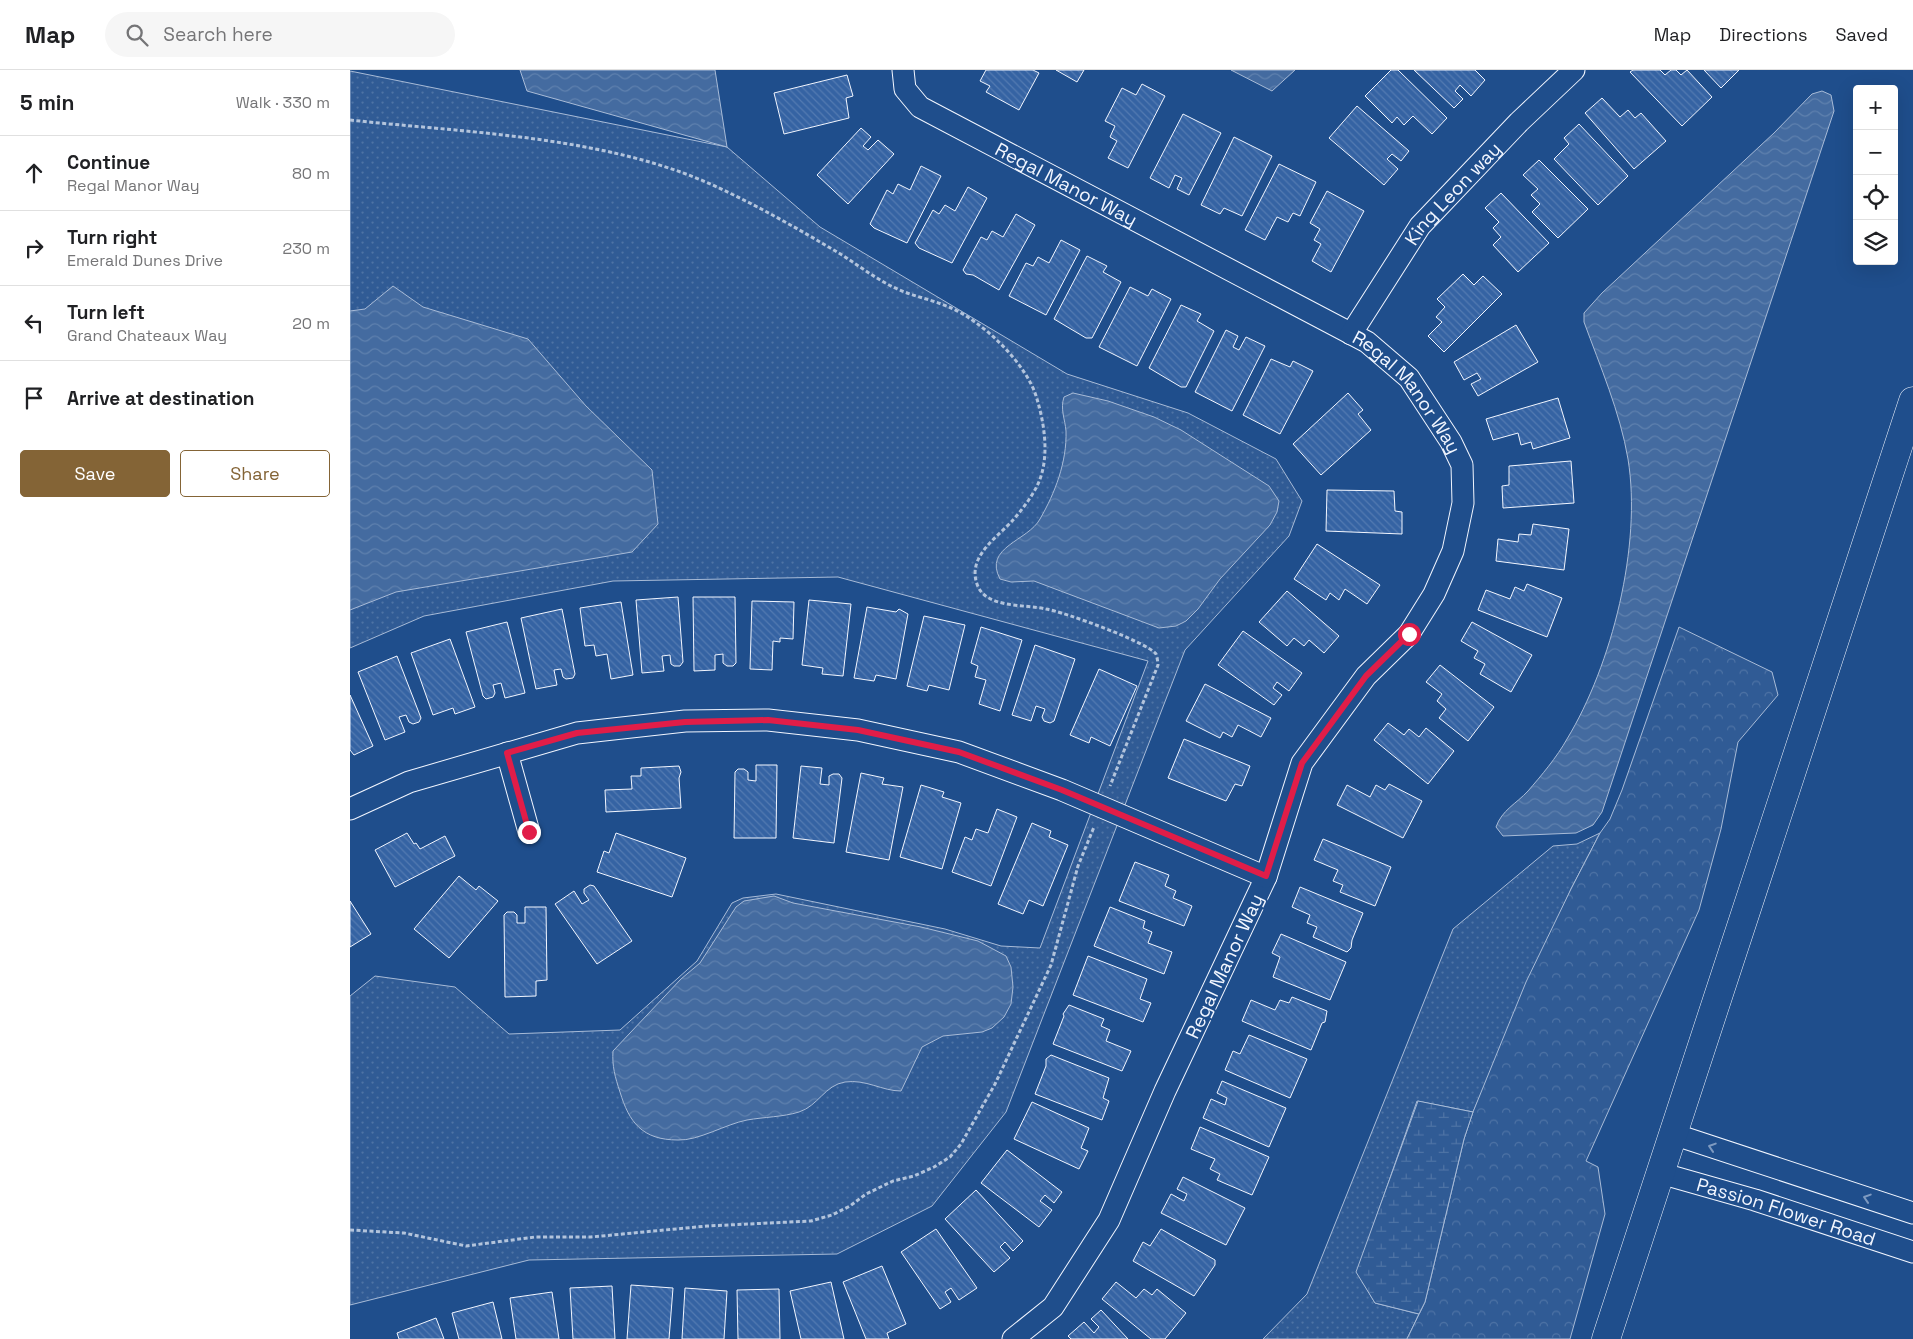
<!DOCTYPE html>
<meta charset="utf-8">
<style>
:root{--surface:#fff;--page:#f6f6f6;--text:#202124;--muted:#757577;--line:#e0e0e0;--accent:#846436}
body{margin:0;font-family:"Space Grotesk",sans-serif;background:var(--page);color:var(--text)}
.controls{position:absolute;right:15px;top:15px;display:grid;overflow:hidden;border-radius:5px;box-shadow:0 5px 20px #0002}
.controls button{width:45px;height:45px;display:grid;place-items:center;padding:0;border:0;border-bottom:1px solid var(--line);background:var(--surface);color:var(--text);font:25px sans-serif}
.stop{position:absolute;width:15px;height:15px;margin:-11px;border:4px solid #e11d48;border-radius:50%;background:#fff}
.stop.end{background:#e11d48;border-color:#fff;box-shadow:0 1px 5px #0008}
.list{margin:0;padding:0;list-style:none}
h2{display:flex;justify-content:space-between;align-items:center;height:65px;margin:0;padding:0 20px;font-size:21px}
h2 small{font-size:16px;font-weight:400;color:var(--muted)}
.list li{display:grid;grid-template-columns:32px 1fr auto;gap:15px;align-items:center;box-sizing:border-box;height:75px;padding:0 20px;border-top:1px solid var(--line)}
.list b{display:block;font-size:19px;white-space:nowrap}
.list p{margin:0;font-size:16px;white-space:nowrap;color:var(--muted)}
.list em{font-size:16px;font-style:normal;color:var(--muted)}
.actions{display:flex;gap:10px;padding:15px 20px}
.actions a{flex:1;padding:11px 0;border:1px solid var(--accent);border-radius:5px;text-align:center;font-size:18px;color:var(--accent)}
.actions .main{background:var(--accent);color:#fff}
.icon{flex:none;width:28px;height:28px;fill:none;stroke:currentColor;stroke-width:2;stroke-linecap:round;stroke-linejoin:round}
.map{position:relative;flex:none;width:1563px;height:1269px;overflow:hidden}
header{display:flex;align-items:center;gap:30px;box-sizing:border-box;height:70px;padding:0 25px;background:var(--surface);border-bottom:1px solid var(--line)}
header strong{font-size:24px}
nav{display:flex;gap:28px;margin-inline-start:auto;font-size:18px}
.search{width:350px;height:45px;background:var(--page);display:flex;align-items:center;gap:12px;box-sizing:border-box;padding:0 18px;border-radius:28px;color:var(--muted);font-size:19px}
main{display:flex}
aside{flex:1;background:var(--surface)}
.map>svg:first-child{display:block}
.grass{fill:url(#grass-dots);stroke:#a8bbd7}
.forest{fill:url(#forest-crowns);stroke:#a8bbd7}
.wetland{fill:url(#wetland-marsh);stroke:#a8bbd7}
.water{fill:url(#water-waves);stroke:#a8bbd7}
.building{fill:url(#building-back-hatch);stroke:#f2f6ff}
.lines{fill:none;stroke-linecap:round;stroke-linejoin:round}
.minor-casing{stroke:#f2f6ff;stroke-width:23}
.primary-casing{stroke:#f2f6ff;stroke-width:29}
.path{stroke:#b3c4dc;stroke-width:3;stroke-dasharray:4 2.5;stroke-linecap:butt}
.minor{stroke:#1f4e8c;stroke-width:21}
.primary{stroke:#1f4e8c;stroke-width:28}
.oneway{stroke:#7e9ac0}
.route{stroke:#e11d48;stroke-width:6}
.labels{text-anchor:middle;stroke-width:4;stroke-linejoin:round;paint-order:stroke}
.street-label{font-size:19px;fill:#f2f6ff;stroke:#1f4e8c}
</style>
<header>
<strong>Map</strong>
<div class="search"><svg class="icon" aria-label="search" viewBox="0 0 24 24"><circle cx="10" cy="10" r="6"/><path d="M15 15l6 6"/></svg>Search here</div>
<nav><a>Map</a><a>Directions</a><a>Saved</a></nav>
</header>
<main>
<aside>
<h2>5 min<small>Walk · 330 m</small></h2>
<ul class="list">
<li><svg class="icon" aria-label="ahead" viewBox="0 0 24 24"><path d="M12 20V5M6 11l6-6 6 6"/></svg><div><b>Continue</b><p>Regal Manor Way</p></div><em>80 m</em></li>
<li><svg class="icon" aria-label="right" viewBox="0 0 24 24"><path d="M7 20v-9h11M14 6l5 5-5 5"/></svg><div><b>Turn right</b><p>Emerald Dunes Drive</p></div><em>230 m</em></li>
<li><svg class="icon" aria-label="left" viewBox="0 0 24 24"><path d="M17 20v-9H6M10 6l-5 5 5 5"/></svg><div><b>Turn left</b><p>Grand Chateaux Way</p></div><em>20 m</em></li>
<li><svg class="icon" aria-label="arrive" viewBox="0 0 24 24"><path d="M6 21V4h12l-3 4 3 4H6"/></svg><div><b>Arrive at destination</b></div></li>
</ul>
<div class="actions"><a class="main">Save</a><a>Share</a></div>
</aside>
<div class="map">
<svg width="1563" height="1269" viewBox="0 0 1563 1269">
<defs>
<pattern id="grass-dots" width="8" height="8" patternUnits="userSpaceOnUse" patternTransform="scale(1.25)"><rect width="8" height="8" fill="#305b95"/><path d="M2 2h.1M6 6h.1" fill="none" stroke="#4e73a5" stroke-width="1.8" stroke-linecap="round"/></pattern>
<pattern id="forest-crowns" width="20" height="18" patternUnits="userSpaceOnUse" patternTransform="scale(1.25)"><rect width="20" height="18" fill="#305b95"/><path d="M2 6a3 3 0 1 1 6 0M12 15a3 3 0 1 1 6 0" fill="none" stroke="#4e73a5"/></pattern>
<pattern id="wetland-marsh" width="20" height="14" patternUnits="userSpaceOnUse" patternTransform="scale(1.25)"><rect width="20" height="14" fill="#305b95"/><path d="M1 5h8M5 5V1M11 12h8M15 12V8" fill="none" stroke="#4e73a5"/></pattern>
<pattern id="water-waves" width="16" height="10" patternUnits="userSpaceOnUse" patternTransform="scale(1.25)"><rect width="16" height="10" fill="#446ba0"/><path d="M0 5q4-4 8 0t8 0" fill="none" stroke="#5f81ae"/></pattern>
<pattern id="building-back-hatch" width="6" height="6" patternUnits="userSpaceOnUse" patternTransform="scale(1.25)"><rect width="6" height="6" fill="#3563a3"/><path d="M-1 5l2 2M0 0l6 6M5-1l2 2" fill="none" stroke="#537ab1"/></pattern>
</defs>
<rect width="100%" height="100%" fill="#1f4e8c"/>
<!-- grass -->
<g class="grass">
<polygon points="0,1 377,77 470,157 717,304 838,343 926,389 952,431 939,466 835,580 656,1042 582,1136 487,1184 179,1190 0,1235 0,926 25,906 105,917 159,964 270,960 347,891 382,833 393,828 426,824 595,859 651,876 690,878 798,591 488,507 263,511 74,546 0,578"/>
<polygon points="1250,763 1221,819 1123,1042 1067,1031 1007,1202 1025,1233 1069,1244 1057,1269 913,1269 957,1224 1103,859 1203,776 1227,774"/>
</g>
<!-- forest -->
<polygon class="forest" points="1329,557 1422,602 1428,625 1388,672 1371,759 1349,840 1236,1091 1248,1097 1255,1144 1220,1269 1057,1269 1075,1232 1114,1069 1123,1042 1176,912 1221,819 1250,763 1260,749 1272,720"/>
<!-- wetland -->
<polygon class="wetland" points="1068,1031 1123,1042 1114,1069 1075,1232 1069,1244 1025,1233 1006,1202"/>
<!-- water -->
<g class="water">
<polygon points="170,0 365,0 377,77 177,21"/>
<polygon points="881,0 945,0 922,21"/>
<path d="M1472 21 1481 25 1484 41 1252 742 1243 755 1226 763 1153 766 1146 757C1152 740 1166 734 1178 721 1191 706 1207 687 1217 669 1262 595 1292 475 1278 389 1270 342 1250 296 1234 252V243L1252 223 1424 63 1462 24Z"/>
<polygon points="43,216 73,237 178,269 236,336 302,400 308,454 282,482 46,522 0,540 0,241 15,239"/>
<path d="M723 323 758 331 804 347 831 360 919 416 929 431 927 442 920 455 870 509 848 539 836 551 826 556 809 558 684 511 661 512 650 509C633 477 678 471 690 449 705 423 717 392 716 361 715 349 710 339 714 327Z"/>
<path d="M424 826 443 833 571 857 628 871 656 886 661 897 663 917 661 934 654 947 642 958 632 962 593 966 572 977 551 1021C532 1021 516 1009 495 1012 475 1015 468 1036 449 1042 433 1047 414 1047 397 1050 376 1054 348 1071 328 1070 292 1070 279 1052 270 1022 265 1007 262 996 263 981L331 909 350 893 386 837 394 831Z"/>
</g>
<!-- building -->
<g class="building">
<polygon points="636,0 683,0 689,3 669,40 636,22 640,16 630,11"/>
<polygon points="706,0 734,0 727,12"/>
<polygon points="1041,0 1048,0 1097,48 1082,64 1063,46 1054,55 1047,47 1042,53 1015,26"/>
<polygon points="1064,0 1125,0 1135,10 1121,26 1110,15 1105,21 1113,29 1104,38"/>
<polygon points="1283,0 1310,0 1315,5 1321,0 1326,0 1331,5 1337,0 1362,27 1332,56 1280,2"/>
<polygon points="1354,0 1389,0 1371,18"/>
<polygon points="497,5 503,26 496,28 499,48 434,64 424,23"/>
<polygon points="792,14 815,26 778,98 758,88 767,71 760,67 765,56 755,51 772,18 786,25"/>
<polygon points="1252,28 1270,47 1278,40 1285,48 1291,43 1316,71 1284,99 1235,43"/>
<polygon points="1007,36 1059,81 1051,91 1042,84 1037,89 1048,99 1034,115 979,68"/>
<polygon points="833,44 871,63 839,125 827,119 832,108 825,105 819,118 800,108"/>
<polygon points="1229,54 1278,106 1248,135 1204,89 1219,74 1214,68"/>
<polygon points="511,58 521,67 513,76 518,80 528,70 544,84 498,134 467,105"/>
<polygon points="884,67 922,86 892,146 874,138 870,144 851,135"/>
<polygon points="1189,90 1238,139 1208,168 1182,142 1190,134 1181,125 1188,119 1173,105"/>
<polygon points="929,94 966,112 950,146 943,143 938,152 927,147 915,170 895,160"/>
<polygon points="571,96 591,106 557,173 524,158 520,154 537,120 543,124 548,114 560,120"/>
<polygon points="618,117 637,128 602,193 569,178 565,173 583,140 589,144 595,135 605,141"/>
<polygon points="977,121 1014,141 981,202 962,191 971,174 964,170 970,159 960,153"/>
<polygon points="1151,123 1199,173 1168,202 1143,175 1151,167 1143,158 1149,152 1135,138"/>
<polygon points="666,144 685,155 649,220 623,205 616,204 613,200 631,167 637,170 642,161 653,167"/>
<polygon points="711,170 730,180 696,245 659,226 676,193 683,196 688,187 699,193"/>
<polygon points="737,186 757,196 753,202 771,212 742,268 736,268 704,249"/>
<polygon points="1113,204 1124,215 1133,206 1152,224 1094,282 1078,266 1092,252 1086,247 1095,237 1087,229"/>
<polygon points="780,217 798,226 802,219 821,229 787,296 749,277"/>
<polygon points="831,235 851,244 847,251 864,261 836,317 831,317 799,298"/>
<polygon points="1166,255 1188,292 1128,326 1121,314 1131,309 1127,303 1114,310 1104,292"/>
<polygon points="876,260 888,266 883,277 889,280 896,267 915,276 882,341 845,322"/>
<polygon points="921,289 940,297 943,291 963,301 930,364 893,345"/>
<polygon points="998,323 1013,340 1008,344 1021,360 971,405 943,374"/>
<polygon points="1208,328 1220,368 1183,379 1181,372 1171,375 1168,363 1143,370 1136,349"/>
<polygon points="1221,391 1224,433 1153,438 1152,416 1159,415 1159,396"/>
<polygon points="977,420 1044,421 1045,441 1052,442 1052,464 976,461"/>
<polygon points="1183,454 1219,459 1214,500 1146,491 1148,469 1168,472 1169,464 1181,465"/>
<polygon points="967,474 1030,515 1017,534 995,519 989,530 980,523 976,530 944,509"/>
<polygon points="1177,514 1212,528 1197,567 1128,540 1136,520 1160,529 1165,517 1174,521"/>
<polygon points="937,521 989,566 974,583 959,570 954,576 944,568 937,576 909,552"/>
<polygon points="328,527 333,592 330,596 324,596 321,594 320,585 312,586 314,601 292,603 286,530"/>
<polygon points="343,527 385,527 386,593 383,596 377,596 373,593 373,584 365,585 365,600 344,601"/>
<polygon points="459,530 501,534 493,606 472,604 473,598 452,595"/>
<polygon points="402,531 444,532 443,569 430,568 430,572 423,571 422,600 400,599"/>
<polygon points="271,532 283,605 261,609 257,584 246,586 244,575 235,576 230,538"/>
<polygon points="517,537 546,542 549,539 558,544 546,609 526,605 524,611 504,608"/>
<polygon points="212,539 225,604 223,608 216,609 213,607 211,599 204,600 207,615 186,619 171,548"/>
<polygon points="574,546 615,555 599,620 579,615 577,621 557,616"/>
<polygon points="157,552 175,623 155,628 151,613 143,615 145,623 143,627 136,629 133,626 116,562"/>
<polygon points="1122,552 1182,585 1161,622 1130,604 1135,594 1124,588 1128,581 1111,571"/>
<polygon points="631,557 672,570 650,641 629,634 636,610 625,607 628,596 621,593"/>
<polygon points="893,561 952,603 939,621 927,612 923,618 932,625 924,635 868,595"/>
<polygon points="100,569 125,637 105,644 103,638 83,645 61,583"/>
<polygon points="685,575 725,589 704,651 700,653 694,651 692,647 695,639 686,636 681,651 662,645"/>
<polygon points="47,586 71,648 69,652 63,654 59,652 56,645 49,647 55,662 35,670 8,602"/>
<polygon points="1090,595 1144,637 1118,671 1089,648 1096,639 1087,631 1092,624 1076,612"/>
<polygon points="749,599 787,616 760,676 741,667 739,673 720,665"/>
<polygon points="855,614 921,648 911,667 888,655 882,667 873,662 870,668 836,651"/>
<polygon points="0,625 23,676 4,685 0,680"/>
<polygon points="1038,653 1054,665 1059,659 1069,667 1076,658 1104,681 1078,714 1024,670"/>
<polygon points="834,669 900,696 892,716 885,714 876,731 818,708"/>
<polygon points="406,695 427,695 426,768 384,768 385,702 388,699 394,699 398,702 398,710 406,711"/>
<polygon points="329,696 331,702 329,708 331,738 256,742 255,720 282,719 281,706 291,706 291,698"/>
<polygon points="451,696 472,698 470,714 479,715 479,706 483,704 489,704 492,708 484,773 443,768"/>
<polygon points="511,703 534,708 532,714 553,717 539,790 496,782"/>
<polygon points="1039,714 1072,731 1053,768 987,735 997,715 1020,727 1026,715 1035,720"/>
<polygon points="571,715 594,722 592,727 611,733 592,799 550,787"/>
<polygon points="647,739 667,747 641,816 602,802 615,767 622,770 626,759 638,763"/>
<polygon points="682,753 701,761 699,767 718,775 693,836 679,830 673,844 648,834"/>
<polygon points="57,763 64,774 66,773 70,779 95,766 105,786 45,817 25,780"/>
<polygon points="266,763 336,788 322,827 247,802 254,781 259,783"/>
<polygon points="973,769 1041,797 1025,836 990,822 993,815 983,811 988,800 964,790"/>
<polygon points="785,792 819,805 815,816 826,821 823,828 842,836 834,856 769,831"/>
<polygon points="109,806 126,820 129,816 148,831 99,888 64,859"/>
<polygon points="240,815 244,816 282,871 247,894 205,834 224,821 232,834 239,830 234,823 234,819"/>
<polygon points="950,817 1013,843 1002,870 1001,878 997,882 963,867 967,857 957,853 960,845 942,837"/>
<polygon points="0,831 21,864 0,877"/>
<polygon points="175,837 196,837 197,910 186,911 186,926 155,927 154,845 157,842 164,842 167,845 167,853 175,853"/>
<polygon points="760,837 795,851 793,858 802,862 798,873 822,882 814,904 744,876"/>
<polygon points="931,864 996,892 980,930 923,907 930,887 922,883"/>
<polygon points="738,886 797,909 790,929 801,933 793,952 723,925"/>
<polygon points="942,927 977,941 975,952 972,953 961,980 892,951 901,930 925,940 930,930 939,933"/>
<polygon points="719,935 754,949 751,956 760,960 756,971 781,981 772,1001 703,974 714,946 713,944"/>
<polygon points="899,965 957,989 940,1028 875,1000 883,981 890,984"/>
<polygon points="701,985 759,1008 753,1028 759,1031 752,1050 685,1024 696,996 696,989"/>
<polygon points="872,1011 936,1038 919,1077 853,1048 861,1029 875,1035 877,1028 867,1023"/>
<polygon points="682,1032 739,1058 731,1078 738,1081 729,1099 664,1069"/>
<polygon points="850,1057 919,1087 902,1125 867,1110 870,1104 860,1099 865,1089 841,1079"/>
<polygon points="657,1080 712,1122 704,1133 695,1125 690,1131 702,1140 689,1157 631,1113"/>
<polygon points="833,1107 895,1138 876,1175 811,1143 821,1124 834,1131 837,1124 827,1119"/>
<polygon points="626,1120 673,1171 663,1181 655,1172 650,1177 660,1188 644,1202 595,1149"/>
<polygon points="586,1159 627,1218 609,1230 601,1218 595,1222 601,1232 590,1239 551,1182"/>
<polygon points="811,1159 865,1190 865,1195 844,1226 783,1191 793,1172 800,1176"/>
<polygon points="532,1196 556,1254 537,1263 539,1269 516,1269 493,1212"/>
<polygon points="481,1212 494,1269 451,1269 440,1221"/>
<polygon points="766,1212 786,1228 794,1219 802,1225 807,1219 836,1243 815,1269 801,1269 752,1229"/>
<polygon points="281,1215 323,1218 319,1269 277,1269"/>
<polygon points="262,1216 265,1269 223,1269 220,1218"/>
<polygon points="335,1218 377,1221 374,1269 332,1269"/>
<polygon points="429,1219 430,1269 388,1269 387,1220"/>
<polygon points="202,1222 209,1269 166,1269 160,1228"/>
<polygon points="143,1232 152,1269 109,1269 102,1243"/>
<polygon points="751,1240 778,1269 721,1269 718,1266 734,1252 744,1263 749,1257 741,1249"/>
<polygon points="86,1248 94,1269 49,1269 47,1263"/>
</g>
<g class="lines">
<!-- minor casing -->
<g class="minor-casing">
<g id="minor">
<path id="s1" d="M553 0 555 19 570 37 1017 272 1059 308 1101 372 1112 395 1113 433 1103 481 1084 524 1059 564 1016 606 952 693 916 807 815 1021 759 1150 703 1237 663 1269"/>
<path id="s2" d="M1001 264 1070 156 1169 52 1224 0"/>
<polyline points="157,683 179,762"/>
<polyline points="0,739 59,712 227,663 335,651 418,650 508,660 609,682 712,720 916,807"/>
<polyline points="1323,1064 1563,1143"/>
<path id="s3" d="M1310 1103 1405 1130 1563 1182"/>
</g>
</g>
<!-- primary casing -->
<g class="primary-casing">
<polyline id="primary" points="1256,1269 1563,331"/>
</g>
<!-- path -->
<g class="path">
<path d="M0 50C119 63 258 66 367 117 410 137 452 161 492 185 509 196 525 208 543 217 561 226 580 229 599 237 632 251 677 293 687 329 695 356 700 390 687 416 681 428 671 441 663 450 648 467 617 486 627 514 635 539 676 534 696 539 714 542 797 572 806 584 807 586 808 593 808 595L760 716"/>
<polyline points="0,1160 54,1163 116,1176 185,1167 241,1167 357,1156 461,1151 482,1145 500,1136 516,1124 543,1111 564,1106 584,1097 600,1087 611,1074 645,1014 701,895 728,796 744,757"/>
</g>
<!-- minor -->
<use href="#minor" class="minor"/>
<!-- primary -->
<use href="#primary" class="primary"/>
</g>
<!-- one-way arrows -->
<defs><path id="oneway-chevron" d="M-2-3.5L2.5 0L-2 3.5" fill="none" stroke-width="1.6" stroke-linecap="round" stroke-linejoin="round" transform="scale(1.25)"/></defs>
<g class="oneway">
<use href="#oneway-chevron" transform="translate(1362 1077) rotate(-162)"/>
<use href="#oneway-chevron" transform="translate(1517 1128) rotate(-162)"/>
</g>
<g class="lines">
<!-- route -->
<polyline class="route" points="179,762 157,683 227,663 335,652 418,650 508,660 609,682 712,720 916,806 952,693 1016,606 1059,564"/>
</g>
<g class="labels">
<!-- street labels -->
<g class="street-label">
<text dy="7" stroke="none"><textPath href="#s1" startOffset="208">Regal Manor Way</textPath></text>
<text dy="7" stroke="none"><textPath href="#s2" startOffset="174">King Leon way</textPath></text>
<text dy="7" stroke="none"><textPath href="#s1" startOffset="612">Regal Manor Way</textPath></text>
<text transform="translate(874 896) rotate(-65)" y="7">Regal Manor Way</text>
<text dy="7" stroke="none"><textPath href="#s3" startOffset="132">Passion Flower Road</textPath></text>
</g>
</g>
</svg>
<div class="controls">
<button>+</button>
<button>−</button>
<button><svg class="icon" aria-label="locate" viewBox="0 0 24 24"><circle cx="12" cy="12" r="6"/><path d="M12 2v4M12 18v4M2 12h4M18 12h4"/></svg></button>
<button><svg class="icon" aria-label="layers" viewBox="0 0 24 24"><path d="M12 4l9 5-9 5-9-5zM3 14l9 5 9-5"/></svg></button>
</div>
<div class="stop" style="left:1059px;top:564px"></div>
<div class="stop end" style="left:179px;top:762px"></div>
</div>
</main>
